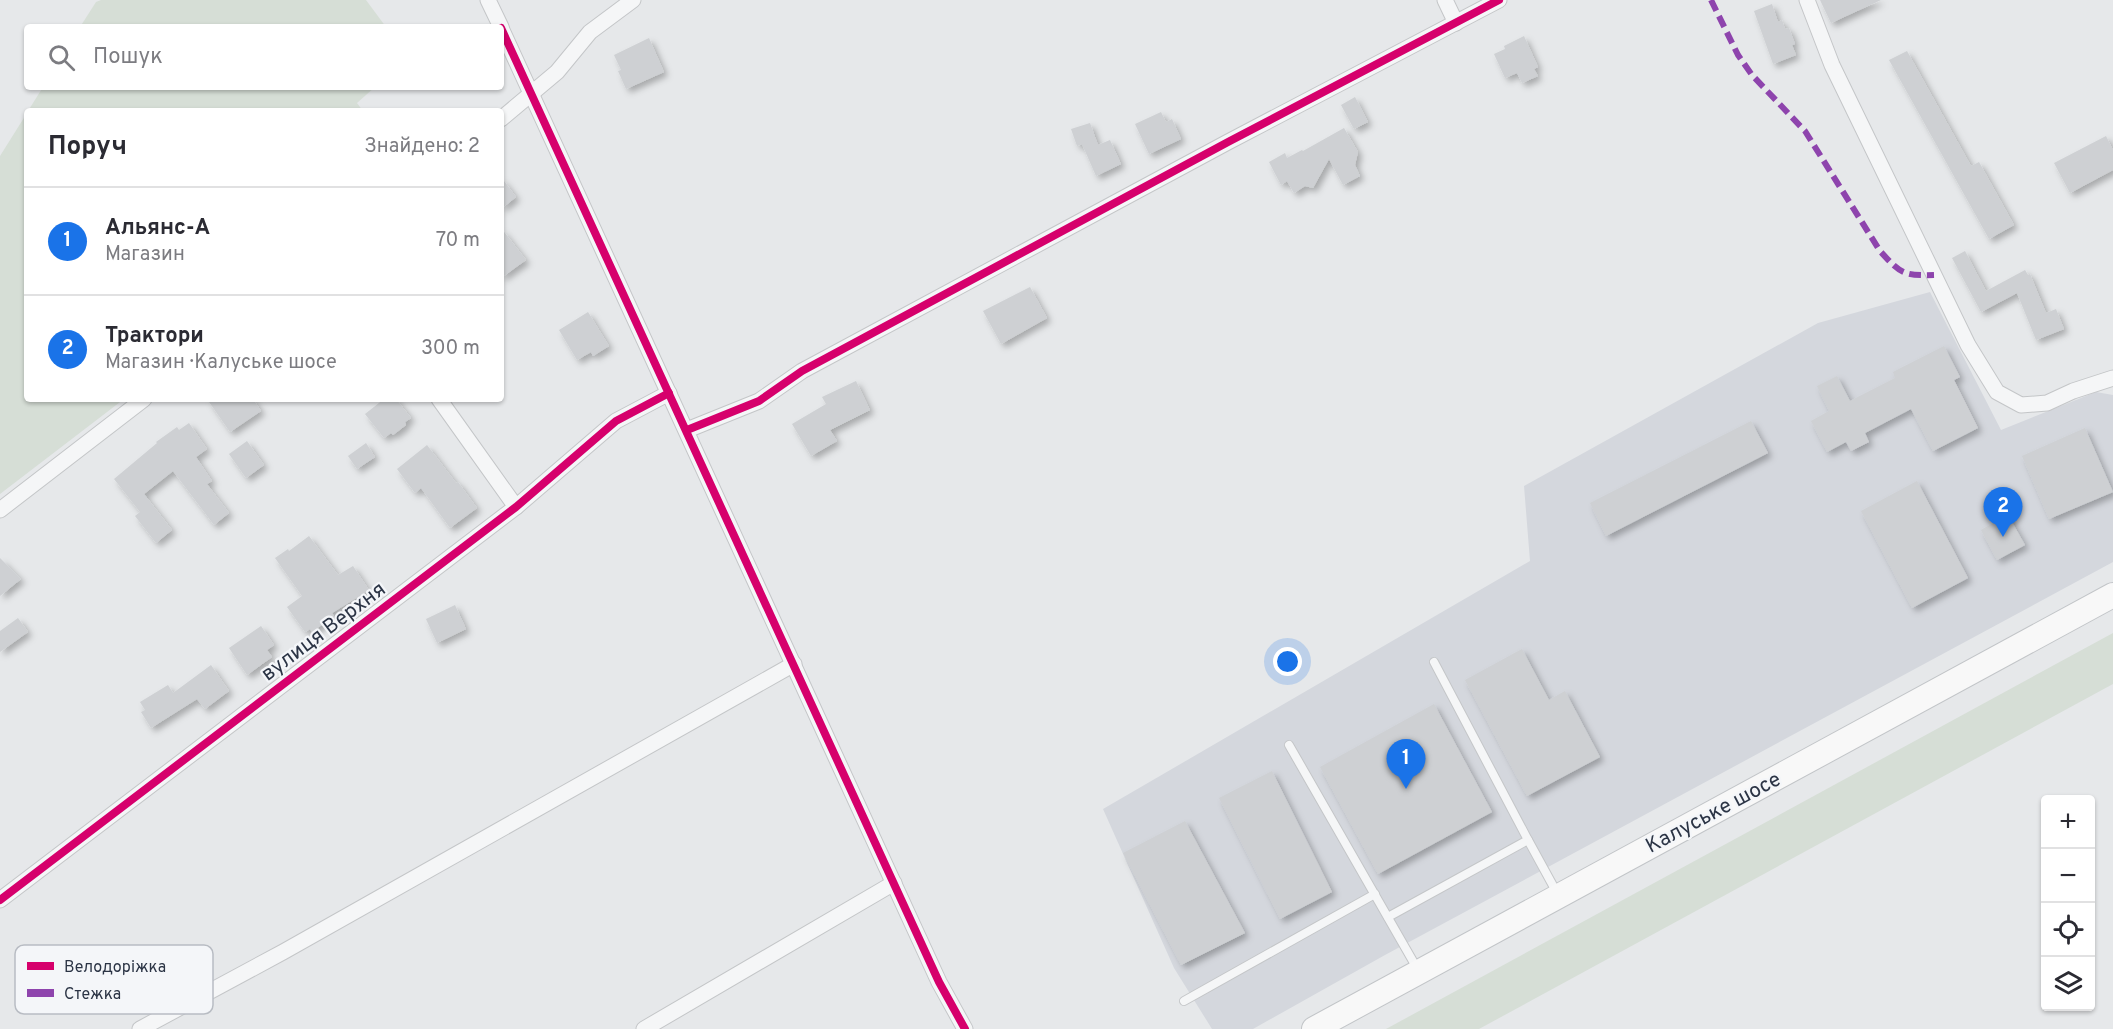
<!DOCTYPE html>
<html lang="uk">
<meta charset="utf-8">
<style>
:root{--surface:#fff;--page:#f7f7f7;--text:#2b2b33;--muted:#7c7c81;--line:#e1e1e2;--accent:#1a73e8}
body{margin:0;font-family:Overpass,sans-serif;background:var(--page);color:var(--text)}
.controls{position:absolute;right:18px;bottom:18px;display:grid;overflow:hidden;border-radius:6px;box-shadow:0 2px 4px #0004}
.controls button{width:54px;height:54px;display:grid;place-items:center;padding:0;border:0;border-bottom:2px solid var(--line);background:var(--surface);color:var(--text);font:30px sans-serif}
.you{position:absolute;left:1288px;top:662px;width:21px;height:21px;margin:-15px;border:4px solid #fff;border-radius:50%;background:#1a73e8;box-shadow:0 0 0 9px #1a73e833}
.badge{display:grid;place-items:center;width:39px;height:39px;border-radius:50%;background:var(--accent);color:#fff;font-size:20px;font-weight:700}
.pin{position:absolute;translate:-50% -50px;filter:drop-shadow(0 2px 3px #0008)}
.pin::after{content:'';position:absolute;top:32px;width:21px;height:18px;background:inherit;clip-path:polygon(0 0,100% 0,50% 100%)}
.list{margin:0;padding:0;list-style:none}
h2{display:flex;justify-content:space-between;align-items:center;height:78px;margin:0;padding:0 24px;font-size:26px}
h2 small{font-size:20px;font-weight:400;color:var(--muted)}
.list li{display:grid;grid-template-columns:39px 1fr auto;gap:18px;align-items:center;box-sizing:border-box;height:108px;padding:0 24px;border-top:2px solid var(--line)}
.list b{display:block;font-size:22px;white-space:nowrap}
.list p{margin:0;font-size:20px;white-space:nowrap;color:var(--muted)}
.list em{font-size:20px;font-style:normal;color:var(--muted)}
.icon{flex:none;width:33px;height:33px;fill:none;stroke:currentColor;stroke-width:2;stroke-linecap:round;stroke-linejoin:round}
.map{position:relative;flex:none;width:2113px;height:1029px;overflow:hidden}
.search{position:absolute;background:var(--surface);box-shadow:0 2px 4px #0004;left:24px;top:24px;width:480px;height:66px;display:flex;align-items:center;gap:15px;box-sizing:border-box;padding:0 21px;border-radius:6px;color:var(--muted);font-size:22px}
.panel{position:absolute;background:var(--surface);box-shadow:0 2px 4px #0004;left:24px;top:108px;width:480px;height:294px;border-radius:6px}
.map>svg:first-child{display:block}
.built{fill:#d4d7dd}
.green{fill:#d6ded6}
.building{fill:#ced0d3;filter:url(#shadow)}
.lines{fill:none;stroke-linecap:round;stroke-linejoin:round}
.lane-casing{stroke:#c4c6c8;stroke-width:10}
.street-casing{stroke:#c4c6c8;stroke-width:17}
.primary-casing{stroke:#c2c5c8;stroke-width:26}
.lane{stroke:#f5f6f7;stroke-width:8}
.street{stroke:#f5f6f7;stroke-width:15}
.primary{stroke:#f8f8f8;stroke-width:24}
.quiet{stroke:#8e44ad;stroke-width:6;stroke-dasharray:12 6;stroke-linecap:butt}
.cycleway-casing{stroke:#f4f6f9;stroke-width:11}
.cycleway{stroke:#d6006c;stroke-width:8}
.labels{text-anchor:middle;stroke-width:4.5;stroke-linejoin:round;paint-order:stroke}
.street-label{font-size:21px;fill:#2b3445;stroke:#f4f6f9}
.key{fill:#f4f6f9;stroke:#b8bcc3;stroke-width:1.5}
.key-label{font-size:16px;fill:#2b3445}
</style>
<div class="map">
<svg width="2113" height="1029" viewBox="0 0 2113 1029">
<defs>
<filter id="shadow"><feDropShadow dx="4" dy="4" stdDeviation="3" flood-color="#0004"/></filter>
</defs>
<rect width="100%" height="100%" fill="#e6e8ea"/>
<!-- built -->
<polygon class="built" points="1930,292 2001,430 2096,392 2113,395 2113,562 1385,955 1253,1029 1212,1029 1174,968 1103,809 1530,561 1524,486 1818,323"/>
<!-- green -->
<g class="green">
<polygon points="101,0 366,0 386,27 80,27 96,2"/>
<polygon points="43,87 375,87 357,103 363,111 28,111"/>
<polygon points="27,113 27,399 124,399 0,494 0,156"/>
<polygon points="2113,633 2113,684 1479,1029 1386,1029"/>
</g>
<!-- building -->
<g class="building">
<polygon points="1820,0 1881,0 1831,23"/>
<polygon points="1772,4 1778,22 1782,20 1785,29 1789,28 1795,44 1792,45 1796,55 1773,64 1754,11"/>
<polygon points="1524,36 1538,67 1534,69 1538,76 1522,83 1517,73 1505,78 1494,54 1505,49 1504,46"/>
<polygon points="649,38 664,72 626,89 618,71 621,70 614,55"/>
<polygon points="1907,51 1971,166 1979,162 2014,225 1989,239 1889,60"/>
<polygon points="1355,97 1368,122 1354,129 1341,105"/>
<polygon points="1161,112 1166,122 1172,119 1181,139 1149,154 1135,124"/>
<polygon points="1090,123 1098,145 1110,140 1121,164 1096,176 1082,144 1077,146 1071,129"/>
<polygon points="1344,128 1358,152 1355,165 1360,176 1343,185 1329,159 1313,188 1305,186 1294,193 1287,181 1281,185 1269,162 1285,153 1287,158 1302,150 1303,151"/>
<polygon points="2106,136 2113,150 2113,170 2070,193 2054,163"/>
<polygon points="501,177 516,197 501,209"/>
<polygon points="501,228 526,260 501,278"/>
<polygon points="1965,251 1986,291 2025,270 2028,275 2030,274 2046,313 2056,309 2064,329 2036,340 2017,293 1981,312 1952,258"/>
<polygon points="1030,287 1047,318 1001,344 983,311"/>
<polygon points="588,312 609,346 593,356 591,352 577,360 559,330"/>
<polygon points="1944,346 1960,377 1954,380 1978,428 1933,451 1911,409 1865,433 1869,442 1851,451 1846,442 1827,452 1811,421 1829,411 1817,386 1837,376 1850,401 1895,378 1893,372"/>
<polygon points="856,381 870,410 830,430 837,441 811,456 792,424 826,404 822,397"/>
<polygon points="207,399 253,399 261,411 230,432"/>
<polygon points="384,399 396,399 411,418 405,422 406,425 393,435 391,433 384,438 365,414"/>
<polygon points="1751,421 1768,453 1606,536 1590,503"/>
<polygon points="189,423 207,449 196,457 212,481 207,484 229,513 214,525 173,471 144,494 172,530 156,543 135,516 140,512 114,479 157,443 156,442 177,427 179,430"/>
<polygon points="2085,428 2113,492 2049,519 2022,456"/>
<polygon points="247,441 264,465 246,478 229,454"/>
<polygon points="366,443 375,457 357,469 348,456"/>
<polygon points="427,445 456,483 458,482 477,508 450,528 421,488 415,493 397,469"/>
<polygon points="1917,481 1968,578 1912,608 1861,511"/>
<polygon points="2008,515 2025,545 1997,560 1981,530"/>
<polygon points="309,536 338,575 353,566 369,590 332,613 334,616 312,632 310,629 305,632 287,607 302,596 275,558 288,549 289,551"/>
<polygon points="0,558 21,579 0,596"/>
<polygon points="455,605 466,629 437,643 426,619"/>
<polygon points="18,618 28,632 0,652 0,631"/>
<polygon points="261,626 274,645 267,650 272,657 247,675 229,648"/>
<polygon points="1522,649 1549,700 1565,691 1600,757 1527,796 1465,680"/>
<polygon points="211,665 229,691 205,709 197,699 151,728 141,712 145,710 140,702 168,685 173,693"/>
<polygon points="1434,704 1492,812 1378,874 1320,767"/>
<polygon points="1272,771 1332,892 1280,919 1219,798"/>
<polygon points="1185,821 1245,933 1181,965 1123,853"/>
</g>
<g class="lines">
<!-- lane casing -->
<g class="lane-casing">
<g id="lane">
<polyline points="1289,745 1418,970"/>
<polyline points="1528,840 1557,893"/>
<polyline points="1388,917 1528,840 1434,662"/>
<polyline points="1184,1001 1375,894"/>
</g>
</g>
<!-- street casing -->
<g class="street-casing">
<g id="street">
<polyline points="488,0 501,27"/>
<polyline points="1445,0 1456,23"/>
<polyline points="1807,0 1832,65 1968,345 1997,392 2021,405 2047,403 2073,391 2113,378"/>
<polyline points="501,28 939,982 965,1029"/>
<polyline points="501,119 557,72 590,32 633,0"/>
<polyline points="439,399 516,507"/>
<polyline points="687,430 759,401 802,371 1228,142 1499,0"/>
<polyline points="0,510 144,399"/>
<polyline points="0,900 516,507 616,421 669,393"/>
<polyline points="140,1029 283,952 794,664"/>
<polyline points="644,1029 894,883"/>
</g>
</g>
<!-- primary casing -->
<g class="primary-casing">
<polyline id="primary" points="1314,1029 2113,595"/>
</g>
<!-- lane -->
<use href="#lane" class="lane"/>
<!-- street -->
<use href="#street" class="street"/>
<!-- primary -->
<use href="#primary" class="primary"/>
<!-- quiet -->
<path class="quiet" d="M1711 0 1738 55 1752 75 1805 131 1880 251C1900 273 1903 276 1934 275"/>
<!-- cycleway casing -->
<g class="cycleway-casing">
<g id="cycleway">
<polyline points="501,28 939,982 965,1029"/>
<polyline points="687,430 759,401 802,371 1228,142 1499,0"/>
<polyline points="0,900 516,507 616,421 669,393"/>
</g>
</g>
<!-- cycleway -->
<use href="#cycleway" class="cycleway"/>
</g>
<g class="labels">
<!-- street labels -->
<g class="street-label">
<text transform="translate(323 631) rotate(-37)" y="7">вулиця Верхня</text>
<text transform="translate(1713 812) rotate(-28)" y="7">Калуське шосе</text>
</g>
</g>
<!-- legend -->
<rect x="15" y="945" width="198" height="69" rx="9" class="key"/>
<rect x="27" y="962" width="27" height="8" fill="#d6006c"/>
<rect x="27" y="989" width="27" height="8" fill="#8e44ad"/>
<g class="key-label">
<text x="64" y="972">Велодоріжка</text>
<text x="64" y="999">Стежка</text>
</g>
</svg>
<div class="controls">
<button>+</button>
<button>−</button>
<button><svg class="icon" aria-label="locate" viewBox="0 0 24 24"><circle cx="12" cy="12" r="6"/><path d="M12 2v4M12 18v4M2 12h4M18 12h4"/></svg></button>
<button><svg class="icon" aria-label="layers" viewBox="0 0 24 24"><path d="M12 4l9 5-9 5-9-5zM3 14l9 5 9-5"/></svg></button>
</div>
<div class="you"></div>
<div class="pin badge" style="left:1406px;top:789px">1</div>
<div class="pin badge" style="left:2003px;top:537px">2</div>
<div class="search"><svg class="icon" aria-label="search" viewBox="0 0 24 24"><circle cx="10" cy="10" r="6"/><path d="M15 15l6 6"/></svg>Пошук</div>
<section class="panel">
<h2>Поруч<small>Знайдено: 2</small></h2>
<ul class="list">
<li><span class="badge">1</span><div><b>Альянс-А</b><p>Магазин</p></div><em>70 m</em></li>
<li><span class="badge">2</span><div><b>Трактори</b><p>Магазин · Калуське шосе</p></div><em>300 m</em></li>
</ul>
</section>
</div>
